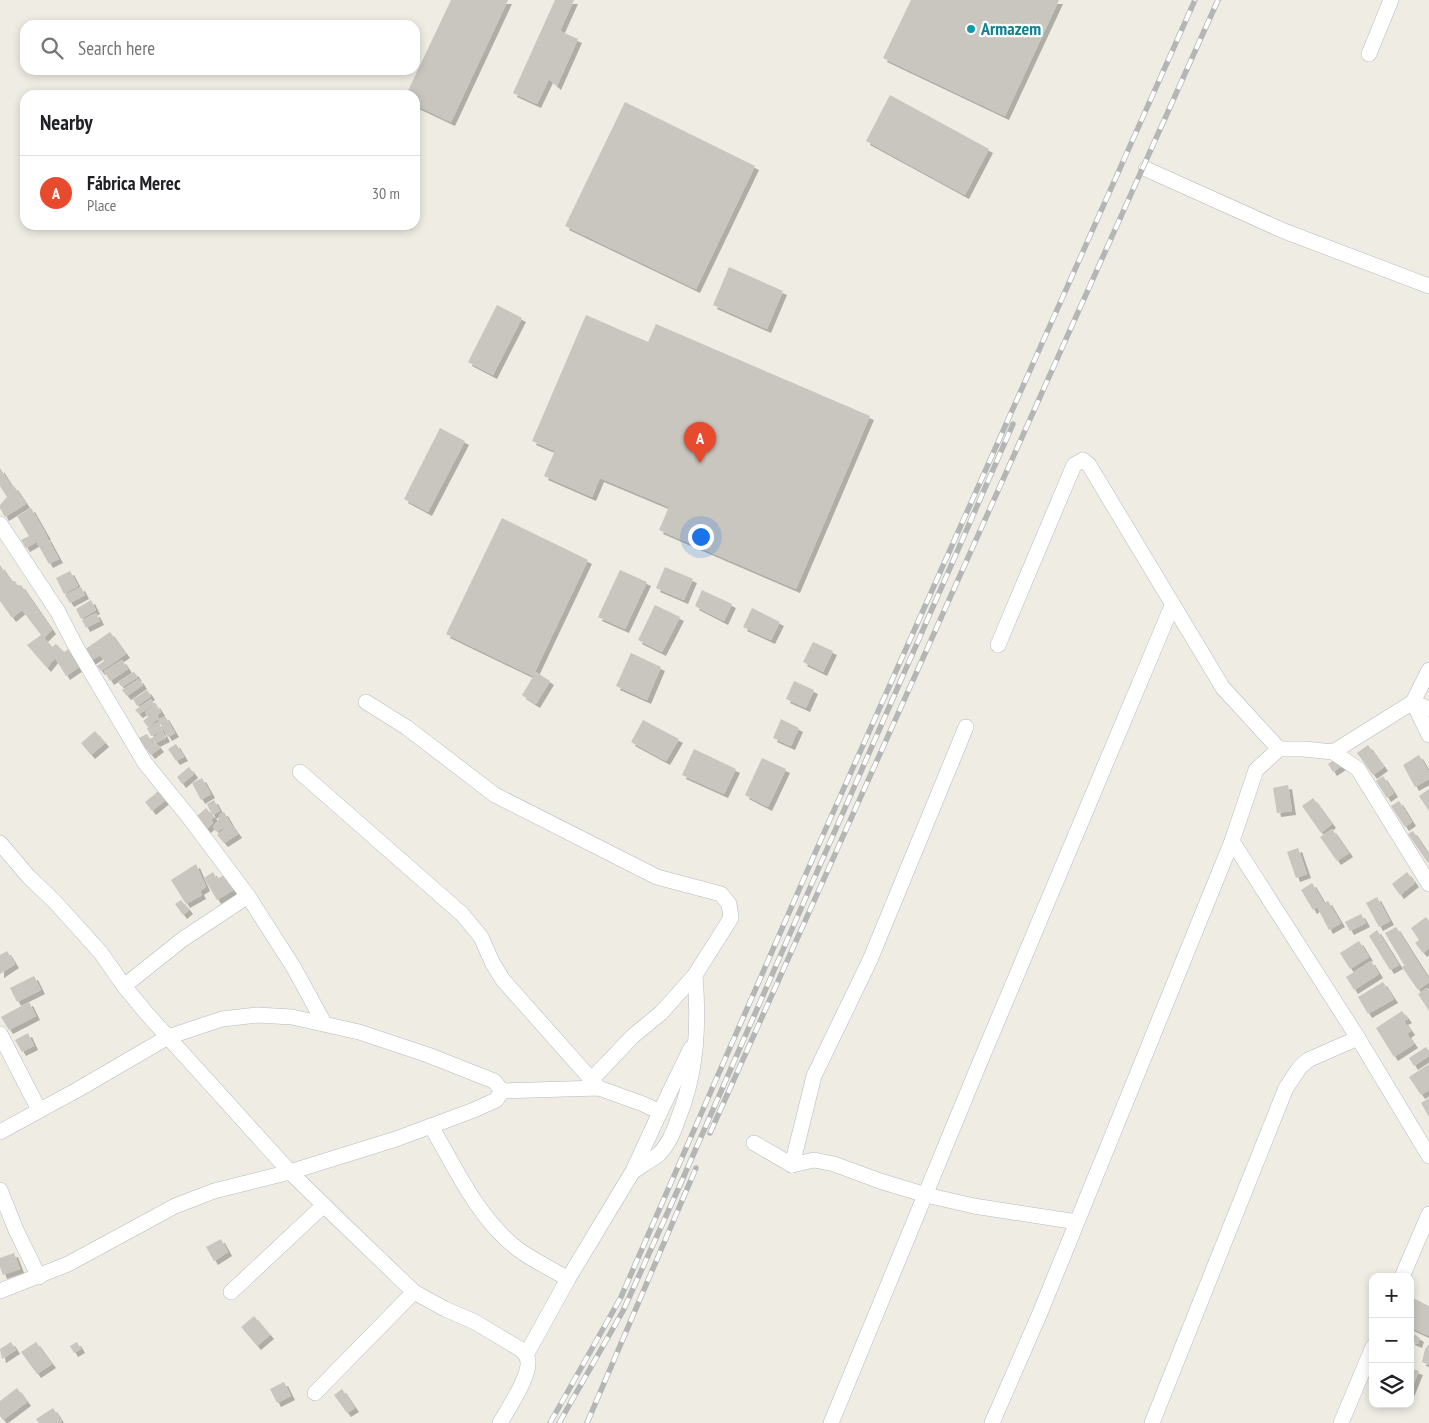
<!DOCTYPE html>
<meta charset="utf-8">
<style>
:root{--surface:#fff;--page:#f2f2f2;--text:#202124;--muted:#757577;--line:#e0e0e0;--accent:#e84a2e}
body{margin:0;font-family:"PT Sans Narrow",sans-serif;background:var(--page);color:var(--text)}
.controls{position:absolute;right:15px;bottom:15px;display:grid;overflow:hidden;border-radius:10px;box-shadow:0 2px 8px #0003}
.controls button{width:45px;height:45px;display:grid;place-items:center;padding:0;border:0;border-bottom:1px solid var(--line);background:var(--surface);color:var(--text);font:25px sans-serif}
.you{position:absolute;left:700px;top:536px;width:18px;height:18px;margin:-12px;border:4px solid #fff;border-radius:50%;background:#1a73e8;box-shadow:0 0 0 8px #1a73e833}
.badge{display:grid;place-items:center;width:32px;height:32px;border-radius:50%;background:var(--accent);color:#fff;font-size:16px;font-weight:700}
.pin{position:absolute;translate:-50% -41px;filter:drop-shadow(0 1px 2px #0008)}
.pin::after{content:'';position:absolute;top:26px;width:18px;height:15px;background:inherit;clip-path:polygon(0 0,100% 0,50% 100%)}
.list{margin:0;padding:0;list-style:none}
h2{display:flex;justify-content:space-between;align-items:center;height:65px;margin:0;padding:0 20px;font-size:21px}
h2 small{font-size:16px;font-weight:400;color:var(--muted)}
.list li{display:grid;grid-template-columns:32px 1fr auto;gap:15px;align-items:center;box-sizing:border-box;height:75px;padding:0 20px;border-top:1px solid var(--line)}
.list b{display:block;font-size:19px;white-space:nowrap}
.list p{margin:0;font-size:16px;white-space:nowrap;color:var(--muted)}
.list em{font-size:16px;font-style:normal;color:var(--muted)}
.icon{flex:none;width:28px;height:28px;fill:none;stroke:currentColor;stroke-width:2;stroke-linecap:round;stroke-linejoin:round}
.map{position:relative;flex:none;width:1429px;height:1423px;overflow:hidden}
.search{position:absolute;background:var(--surface);box-shadow:0 2px 8px #0003;left:20px;top:20px;width:400px;height:55px;display:flex;align-items:center;gap:12px;box-sizing:border-box;padding:0 18px;border-radius:15px;color:var(--muted);font-size:19px}
.panel{position:absolute;background:var(--surface);box-shadow:0 2px 8px #0003;left:20px;top:90px;width:400px;height:140px;border-radius:15px}
.map>svg:first-child{display:block}
.building{fill:#c9c6c0;filter:url(#shadow)}
.lines{fill:none;stroke-linecap:round;stroke-linejoin:round}
.minor-casing{stroke:#b8babf;stroke-width:16}
.minor{stroke:#fff;stroke-width:15}
.rail-casing{stroke:#b4b5b5;stroke-width:5.5}
.rail{stroke:#fff;stroke-width:4;stroke-dasharray:11;stroke-linecap:butt}
.culture-dot{fill:#0f9aa8;stroke:#fff;stroke-width:2}
.labels{text-anchor:middle;stroke-width:4.5;stroke-linejoin:round;paint-order:stroke}
.culture-label{font-size:18px;font-weight:bold;fill:#0d838f;stroke:#fff;text-anchor:start}
</style>
<div class="map">
<svg width="1429" height="1423" viewBox="0 0 1429 1423">
<defs>
<filter id="shadow"><feDropShadow dx="4" dy="4" stdDeviation="0" flood-color="#0004"/></filter>
</defs>
<rect width="100%" height="100%" fill="#eeece3"/>
<!-- building -->
<g class="building">
<polygon points="451,0 508,0 451,122 415,105 415,95 406,95"/>
<polygon points="555,0 574,0 560,31 578,39 557,86 549,79 537,104 513,93"/>
<polygon points="911,0 1059,0 1005,116 883,58"/>
<polygon points="890,95 989,149 965,195 866,141"/>
<polygon points="625,102 755,166 696,289 565,226"/>
<polygon points="729,267 783,291 767,329 713,305"/>
<polygon points="497,305 522,318 493,375 468,362"/>
<polygon points="586,315 648,342 656,324 870,416 796,589 659,530 669,507 600,478 592,497 544,476 555,451 532,441"/>
<polygon points="440,428 465,441 428,512 404,499"/>
<polygon points="0,468 12,487 14,486 26,504 5,517 0,508 0,505 7,497 0,486"/>
<polygon points="31,508 47,536 26,548 21,540 29,536 17,516"/>
<polygon points="502,518 588,560 533,676 446,634"/>
<polygon points="47,537 59,559 49,564 37,543"/>
<polygon points="0,565 11,581 15,581 18,586 21,585 52,630 44,638 52,647 56,644 64,652 70,648 82,665 66,676 55,658 47,668 27,645 41,635 22,610 12,618 0,601"/>
<polygon points="665,567 693,579 684,600 656,588"/>
<polygon points="620,570 647,582 625,629 598,617"/>
<polygon points="70,571 78,586 64,594 56,578"/>
<polygon points="81,587 85,595 70,603 65,595"/>
<polygon points="702,590 732,604 724,621 695,606"/>
<polygon points="91,600 96,610 81,619 76,609"/>
<polygon points="655,605 680,617 662,652 638,640"/>
<polygon points="752,608 780,622 771,640 743,627"/>
<polygon points="96,613 100,621 86,628 82,620"/>
<polygon points="110,632 126,654 101,671 97,666 104,661 100,655 91,661 84,650"/>
<polygon points="813,642 833,651 823,672 803,662"/>
<polygon points="631,653 661,667 647,700 616,686"/>
<polygon points="122,660 128,669 110,681 104,671"/>
<polygon points="134,672 138,677 122,687 118,682"/>
<polygon points="536,672 550,681 536,704 522,695"/>
<polygon points="139,679 143,685 127,696 122,690"/>
<polygon points="794,681 814,690 806,708 786,699"/>
<polygon points="147,690 151,696 137,706 133,699"/>
<polygon points="151,699 154,704 139,714 135,710"/>
<polygon points="156,704 161,712 157,715 159,718 148,727 143,721 148,717 145,712"/>
<polygon points="165,716 175,733 168,737 158,720"/>
<polygon points="781,719 799,728 791,746 773,738"/>
<polygon points="643,720 679,739 666,761 631,742"/>
<polygon points="158,722 163,731 151,736 147,728"/>
<polygon points="95,731 105,743 91,755 81,743"/>
<polygon points="163,732 166,738 156,743 150,739"/>
<polygon points="147,734 154,745 156,743 160,748 151,755 147,750 153,746 146,750 139,738"/>
<polygon points="176,744 184,757 176,761 168,749"/>
<polygon points="1368,745 1384,767 1373,775 1357,753"/>
<polygon points="694,749 736,769 724,794 682,775"/>
<polygon points="1419,755 1429,772 1429,779 1415,787 1403,765"/>
<polygon points="762,758 786,769 768,807 745,795"/>
<polygon points="1337,758 1342,766 1333,772 1328,764"/>
<polygon points="189,767 194,774 182,784 177,777"/>
<polygon points="1383,776 1394,793 1387,798 1376,781"/>
<polygon points="202,778 211,794 201,800 192,783"/>
<polygon points="1288,785 1292,811 1277,813 1273,788"/>
<polygon points="161,789 168,798 152,811 145,802"/>
<polygon points="1429,789 1429,811 1419,796"/>
<polygon points="1313,798 1332,824 1321,833 1302,806"/>
<polygon points="214,800 220,811 212,815 214,817 211,820 213,823 207,829 196,817 206,808 212,815 207,804"/>
<polygon points="1399,801 1412,822 1405,827 1391,806"/>
<polygon points="224,812 231,824 216,832 213,826 218,821 220,814"/>
<polygon points="231,824 238,834 224,843 217,835"/>
<polygon points="1332,829 1349,853 1337,861 1320,837"/>
<polygon points="1413,831 1429,855 1429,862 1428,863 1408,834"/>
<polygon points="1298,848 1307,874 1296,878 1287,852"/>
<polygon points="196,864 206,887 200,891 202,895 186,904 171,880"/>
<polygon points="213,872 217,879 226,874 235,889 217,900 204,878"/>
<polygon points="1407,872 1415,883 1400,895 1392,884"/>
<polygon points="1312,883 1324,903 1328,901 1341,923 1329,930 1317,907 1313,910 1301,890"/>
<polygon points="1377,897 1390,921 1379,927 1366,903"/>
<polygon points="181,900 189,910 183,915 175,904"/>
<polygon points="1361,914 1366,923 1350,931 1345,922"/>
<polygon points="1426,917 1429,921 1429,948 1423,953 1415,943 1419,940 1411,928"/>
<polygon points="1396,927 1429,979 1429,982 1418,990 1402,967 1412,960 1404,965 1385,933"/>
<polygon points="1377,930 1399,965 1390,970 1369,936"/>
<polygon points="1359,941 1369,957 1350,969 1340,953"/>
<polygon points="7,951 15,964 0,974 0,955"/>
<polygon points="1371,961 1379,974 1354,990 1346,977"/>
<polygon points="34,976 41,990 17,1002 10,988"/>
<polygon points="1383,982 1394,999 1368,1014 1358,997"/>
<polygon points="1427,988 1429,991 1429,1011 1418,994"/>
<polygon points="29,1002 36,1016 9,1030 1,1017"/>
<polygon points="1402,1011 1408,1019 1404,1021 1411,1031 1407,1034 1414,1044 1394,1057 1376,1028"/>
<polygon points="28,1033 34,1046 22,1052 15,1040"/>
<polygon points="1426,1047 1429,1051 1429,1056 1414,1066 1409,1058"/>
<polygon points="1429,1064 1429,1090 1421,1095 1409,1077"/>
<polygon points="1429,1098 1429,1117 1421,1103"/>
<polygon points="221,1239 228,1252 214,1261 206,1247"/>
<polygon points="14,1253 20,1269 3,1275 0,1267 0,1258"/>
<polygon points="1411,1297 1429,1306 1429,1336 1410,1327"/>
<polygon points="254,1316 270,1335 257,1346 241,1327"/>
<polygon points="1412,1333 1420,1338 1418,1344 1411,1341"/>
<polygon points="11,1342 16,1350 2,1359 0,1349"/>
<polygon points="36,1342 52,1364 37,1374 21,1352"/>
<polygon points="77,1342 81,1349 74,1353 70,1346"/>
<polygon points="1429,1344 1429,1365 1422,1362 1425,1349"/>
<polygon points="1410,1368 1419,1371 1410,1393"/>
<polygon points="284,1382 291,1396 277,1403 270,1389"/>
<polygon points="17,1388 27,1402 3,1420 0,1416 0,1401"/>
<polygon points="342,1389 355,1408 347,1413 334,1395"/>
<polygon points="53,1408 62,1422 39,1423 36,1419"/>
</g>
<g class="lines">
<!-- minor casing -->
<g class="minor-casing">
<g id="minor">
<polyline points="1369,54 1391,0"/>
<polyline points="1146,169 1284,231 1429,286"/>
<polyline points="0,524 58,612 75,645 145,763 188,816 248,896 294,968 324,1023"/>
<polyline points="998,645 1074,465 1083,460 1089,465 1223,688 1279,749"/>
<polyline points="1429,670 1413,702 1429,735"/>
<polyline points="366,702 406,727 495,795 657,877 721,894 729,904 731,918 695,975 661,1013 633,1036 591,1080"/>
<polyline points="1333,752 1413,702 1429,709"/>
<polyline points="300,772 462,914 481,937 493,964 503,980 598,1087"/>
<polyline points="1232,841 1358,1038 1429,1156"/>
<path d="M0 843 28 876 55 902 101 953 124 986 148 1015 290 1172 337 1218 414 1292 445 1309 475 1322 520 1349C524 1353 528 1356 528 1362 529 1378 508 1409 500 1423"/>
<polyline points="124,986 183,939 248,896"/>
<polyline points="0,1034 39,1110"/>
<polyline points="502,1091 599,1088 643,1104 660,1112 633,1171 568,1279 526,1355"/>
<polyline points="660,1112 691,1048"/>
<path d="M431 1126C456 1169 478 1219 519 1250 534 1261 552 1269 568 1279"/>
<polyline points="0,1132 77,1090 168,1037 222,1019 257,1015 292,1017 359,1032 428,1055 494,1081 502,1091"/>
<polyline points="754,1143 792,1165"/>
<polyline points="792,1165 814,1076 870,960 966,727"/>
<polyline points="792,1165 814,1160 834,1164 880,1181 926,1195 974,1206 1077,1222"/>
<path d="M634 1171C642 1165 652 1160 660 1153 669 1144 674 1131 678 1119 697 1073 699 1025 695 975"/>
<polyline points="0,1190 16,1230 39,1277"/>
<polyline points="1402,1277 1429,1214"/>
<polyline points="0,1291 68,1264 175,1206 214,1191 290,1172 396,1139 474,1110 496,1100 502,1091"/>
<polyline points="231,1292 324,1205"/>
<polyline points="315,1393 414,1292"/>
<polyline points="831,1423 978,1067 1172,606"/>
<polyline points="992,1423 1040,1313 1232,841 1256,770 1279,749 1304,749 1333,752 1358,769 1429,884"/>
<polyline points="1152,1423 1286,1088 1300,1067 1308,1060 1358,1038"/>
<polyline points="1341,1423 1373,1347"/>
</g>
</g>
<!-- minor -->
<use href="#minor" class="minor"/>
<!-- rail casing -->
<g class="rail-casing">
<g id="rail">
<polyline points="710,1133 1218,0"/>
<polyline points="550,1423 621,1297 819,844 1195,0"/>
<polyline points="559,1423 623,1311 680,1185 1013,424"/>
<polyline points="587,1423 696,1168"/>
</g>
</g>
<!-- rail -->
<use href="#rail" class="rail"/>
</g>
<!-- markers -->
<circle class="culture-dot" cx="971" cy="29" r="5"/>
<g class="labels">
<!-- culture labels -->
<g class="culture-label">
<text x="981" y="35">Armazem</text>
</g>
</g>
</svg>
<div class="controls">
<button>+</button>
<button>−</button>
<button><svg class="icon" aria-label="layers" viewBox="0 0 24 24"><path d="M12 4l9 5-9 5-9-5zM3 14l9 5 9-5"/></svg></button>
</div>
<div class="you"></div>
<div class="pin badge" style="left:700px;top:463px">A</div>
<div class="search"><svg class="icon" aria-label="search" viewBox="0 0 24 24"><circle cx="10" cy="10" r="6"/><path d="M15 15l6 6"/></svg>Search here</div>
<section class="panel">
<h2>Nearby<small></small></h2>
<ul class="list">
<li><span class="badge">A</span><div><b>Fábrica Merec</b><p>Place</p></div><em>30 m</em></li>
</ul>
</section>
</div>
